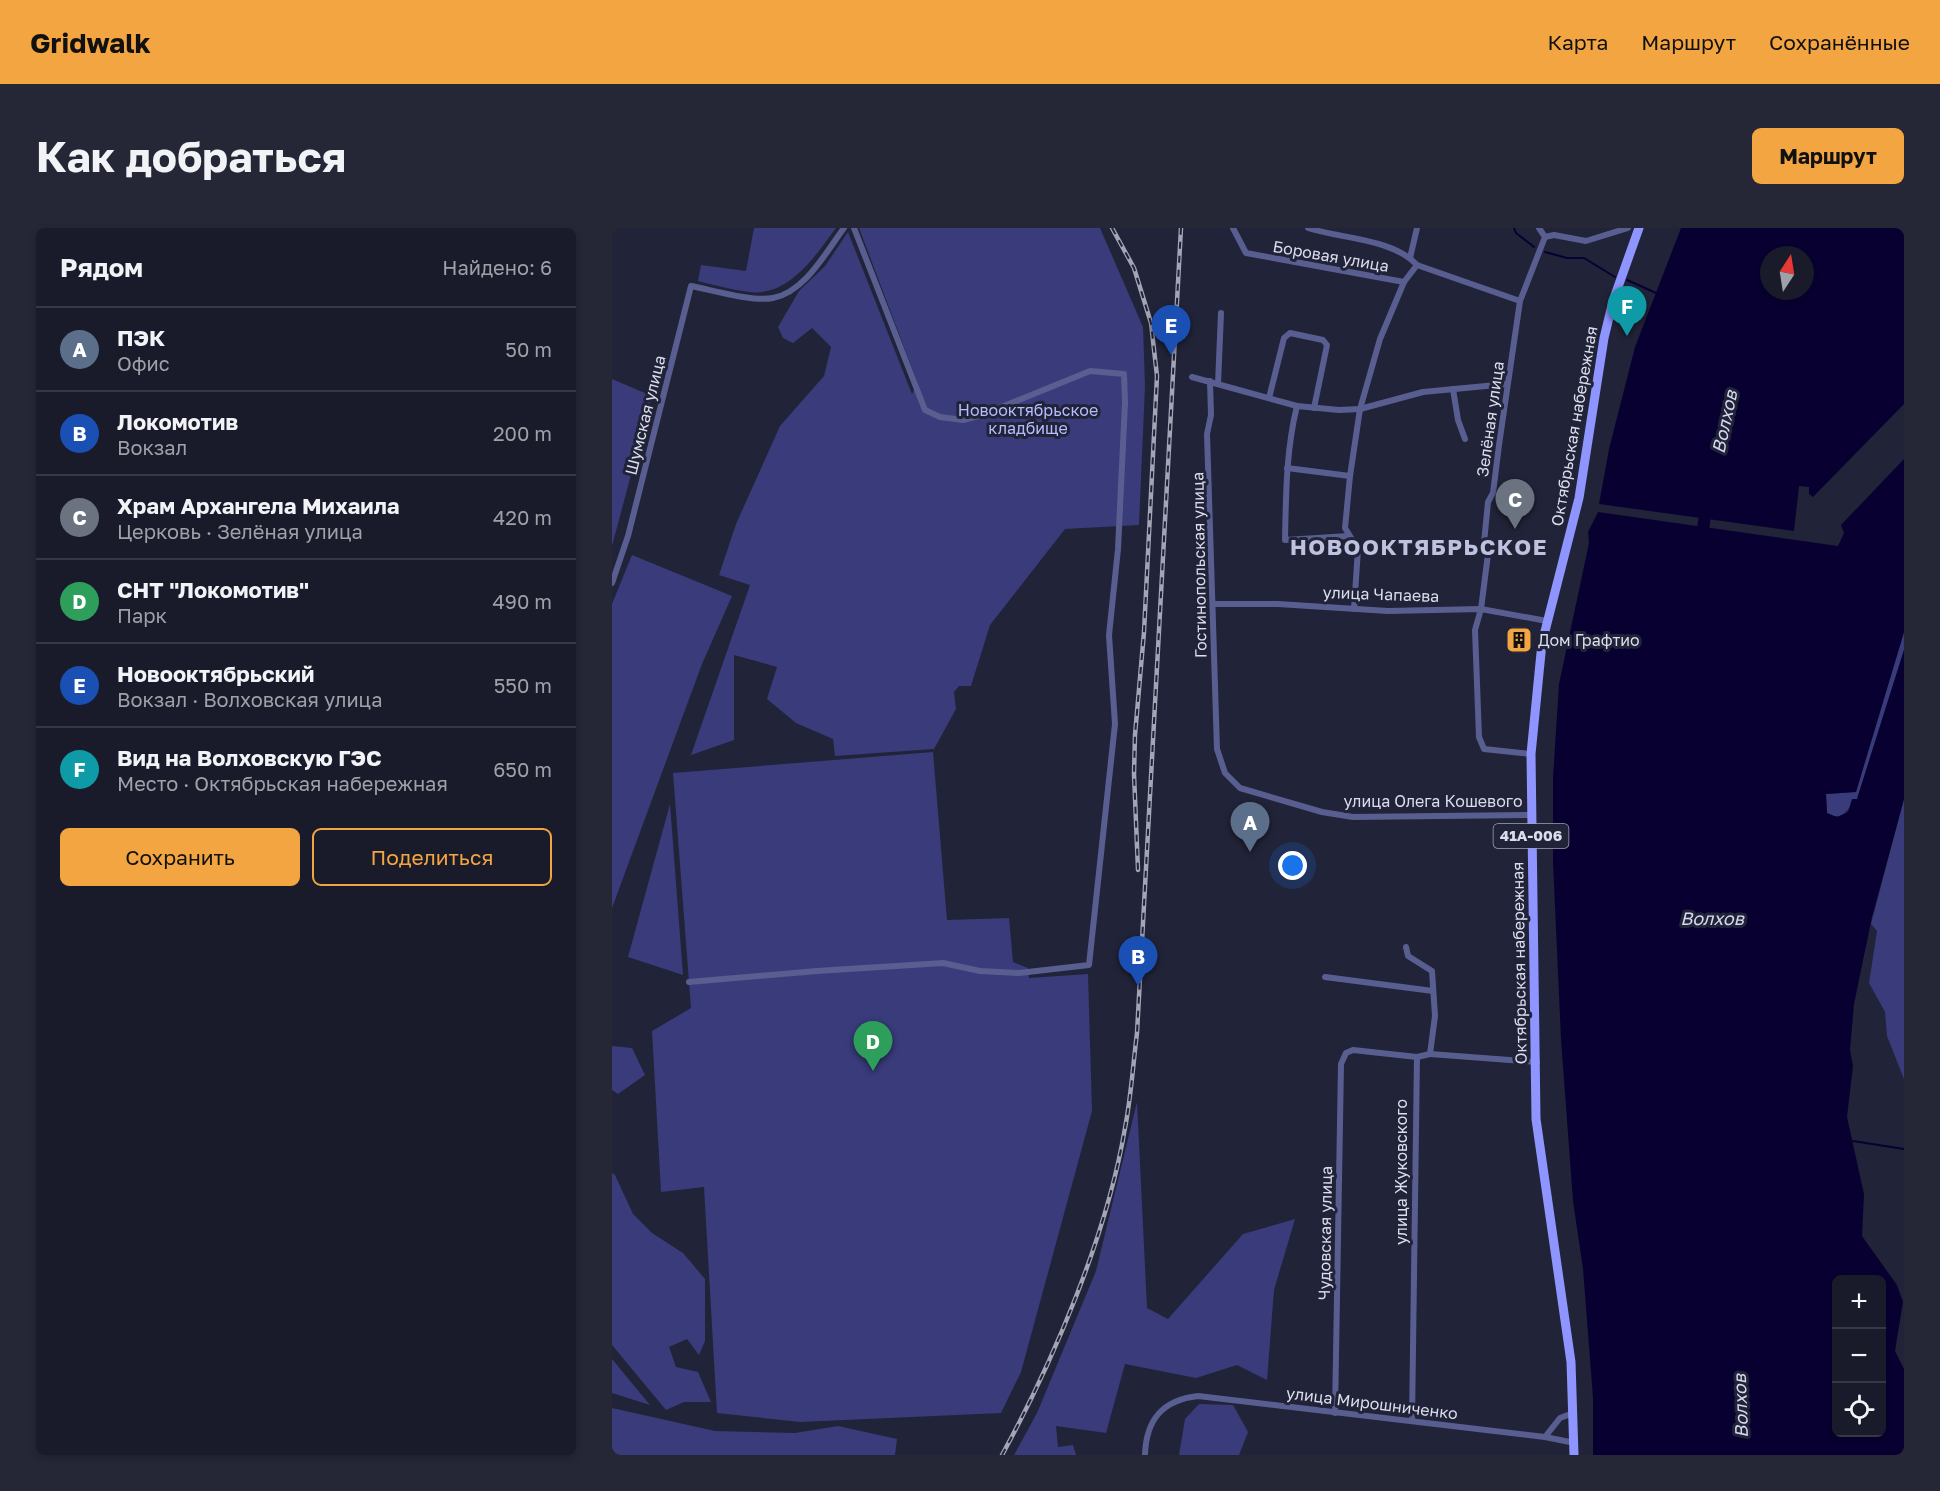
<!DOCTYPE html>
<html lang="ru">
<meta charset="utf-8">
<style>
:root{--surface:#191a2a;--page:#262736;--text:#f1f3f6;--muted:#9fa1a8;--line:#373847;--accent:#f2a541}
body{margin:0;font-family:"Golos Text",sans-serif;background:var(--page);color:var(--text)}
.controls{position:absolute;right:18px;bottom:18px;display:grid;overflow:hidden;border-radius:9px;box-shadow:0 3px 9px #0003}
.controls button{width:54px;height:54px;display:grid;place-items:center;padding:0;border:0;border-bottom:2px solid var(--line);background:var(--surface);color:var(--text);font:30px sans-serif}
.compass{position:absolute;left:1148px;top:18px;width:54px;height:54px;border-radius:50%;background:var(--surface);box-shadow:0 3px 9px #0003;rotate:12deg}
.you{position:absolute;left:681px;top:638px;width:21px;height:21px;margin:-15px;border:4px solid #fff;border-radius:50%;background:#1a73e8;box-shadow:0 0 0 9px #1a73e833}
.badge{display:grid;place-items:center;width:39px;height:39px;border-radius:50%;background:var(--accent);color:#fff;font-size:20px;font-weight:700}
.pin{position:absolute;translate:-50% -50px;filter:drop-shadow(0 2px 3px #0008)}
.pin::after{content:'';position:absolute;top:32px;width:21px;height:18px;background:inherit;clip-path:polygon(0 0,100% 0,50% 100%)}
.list{margin:0;padding:0;list-style:none}
h2{display:flex;justify-content:space-between;align-items:center;height:78px;margin:0;padding:0 24px;font-size:26px}
h2 small{font-size:20px;font-weight:400;color:var(--muted)}
.list li{display:grid;grid-template-columns:39px 1fr auto;gap:18px;align-items:center;box-sizing:border-box;height:84px;padding:0 24px;border-top:2px solid var(--line)}
.list b{display:block;font-size:22px;white-space:nowrap}
.list p{margin:0;font-size:20px;white-space:nowrap;color:var(--muted)}
.list em{font-size:20px;font-style:normal;color:var(--muted)}
.actions{display:flex;gap:12px;padding:18px 24px}
.actions a{flex:1;padding:14px 0;border:2px solid var(--accent);border-radius:9px;text-align:center;font-size:21px;color:var(--accent)}
.actions .main{background:var(--accent);color:#111}
.icon{flex:none;width:33px;height:33px;fill:none;stroke:currentColor;stroke-width:2;stroke-linecap:round;stroke-linejoin:round}
.map{position:relative;flex:none;width:1292px;height:1227px;overflow:hidden;border-radius:9px}
header{display:flex;align-items:center;gap:36px;box-sizing:border-box;height:84px;padding:0 30px;background:var(--accent);color:#111}
header strong{font-size:28px}
nav{display:flex;gap:33px;margin-inline-start:auto;font-size:21px}
.intro{display:flex;align-items:center;justify-content:space-between;box-sizing:border-box;height:144px;padding:0 36px}
h1{margin:0;font-size:42px}
.button{padding:15px 27px;border-radius:9px;background:var(--accent);color:#111;font-size:21px;font-weight:700}
main{display:flex;gap:36px;padding:0 36px}
aside{flex:1;background:var(--surface);border-radius:9px;box-shadow:0 3px 9px #0003}
.map>svg:first-child{display:block}
.green{fill:#393b7b}
.water{fill:#080031;fill-rule:evenodd}
.lines{fill:none;stroke-linecap:round;stroke-linejoin:round}
.stream{stroke:#080031;stroke-width:2}
.river{stroke:#080031;stroke-width:12}
.street{stroke:#595e91;stroke-width:6}
.primary{stroke:#8e95ff;stroke-width:9}
.rail-casing{stroke:#a3a5b6;stroke-width:4.5}
.rail{stroke:#212338;stroke-width:2;stroke-dasharray:7;stroke-linecap:butt}
.labels{text-anchor:middle;stroke-width:6;stroke-linejoin:round;paint-order:stroke}
.shield{fill:#212338;stroke:#a3a5b6;stroke-width:1.5}
.shield-label{font-size:15px;font-weight:bold;fill:#dbddec}
.street-label{font-size:16px;fill:#dbddec;stroke:#212338}
.park-label{font-size:16px;fill:#b6bdfd;stroke:#212338}
.poi-label{font-size:16px;fill:#dbddec;stroke:#212338;text-anchor:start}
.water-label{font-size:18px;font-style:italic;fill:#d6d9ef;stroke:#212338}
.district-label{font-size:22px;font-weight:bold;letter-spacing:1.5px;fill:#bec2de;stroke:#212338}
</style>
<header>
<strong>Gridwalk</strong>
<nav><a>Карта</a><a>Маршрут</a><a>Сохранённые</a></nav>
</header>
<div class="intro"><h1>Как добраться</h1><a class="button">Маршрут</a></div>
<main>
<aside>
<h2>Рядом<small>Найдено: 6</small></h2>
<ul class="list">
<li><span class="badge" style="background:#5c6f8a">A</span><div><b>ПЭК</b><p>Офис</p></div><em>50 m</em></li>
<li><span class="badge" style="background:#1a4fb4">B</span><div><b>Локомотив</b><p>Вокзал</p></div><em>200 m</em></li>
<li><span class="badge" style="background:#6b7280">C</span><div><b>Храм Архангела Михаила</b><p>Церковь · Зелёная улица</p></div><em>420 m</em></li>
<li><span class="badge" style="background:#2e9e5b">D</span><div><b>СНТ &quot;Локомотив&quot;</b><p>Парк</p></div><em>490 m</em></li>
<li><span class="badge" style="background:#1a4fb4">E</span><div><b>Новооктябрьский</b><p>Вокзал · Волховская улица</p></div><em>550 m</em></li>
<li><span class="badge" style="background:#0f9aa8">F</span><div><b>Вид на Волховскую ГЭС</b><p>Место · Октябрьская набережная</p></div><em>650 m</em></li>
</ul>
<div class="actions"><a class="main">Сохранить</a><a>Поделиться</a></div>
</aside>
<div class="map">
<svg width="1292" height="1227" viewBox="0 0 1292 1227">
<rect width="100%" height="100%" fill="#212338"/>
<!-- green -->
<g class="green">
<path d="M142 0H224C204 27 177 69 137 64 120 62 103 57 86 53L89 37 134 43Z"/>
<polygon points="247,0 488,0 531,99 533,158 527,297 453,301 378,397 359,458 347,458 342,464 344,481 322,521 223,528 221,511 184,495 155,471 165,439 122,427 122,512 79,527 138,357 107,347 124,296 168,198 212,148 219,119 200,100 181,115 171,110 166,99 187,63 213,38 236,4 300,166 306,156"/>
<polygon points="0,151 40,168 0,318"/>
<polygon points="20,327 120,368 90,436 0,680 0,376"/>
<polygon points="1292,404 1292,422 1245,571 1230,588 1219,588 1215,585 1214,566 1244,564"/>
<polygon points="321,524 335,692 397,690 401,734 416,740 417,750 476,746 480,883 409,1144 389,1185 188,1194 105,1185 92,959 49,964 40,803 79,780 61,545"/>
<polygon points="1292,571 1292,851 1275,808 1273,784 1257,755 1265,703 1259,696"/>
<polygon points="58,576 71,747 16,729"/>
<polygon points="0,818 20,820 33,847 6,866 0,862"/>
<polygon points="525,874 535,1080 556,1091 631,1006 683,991 662,1062 655,1152 625,1137 584,1150 513,1136 494,1205 444,1198 446,1219 461,1217 464,1227 402,1227 425,1185 484,1043"/>
<polygon points="0,945 3,947 21,986 40,1005 71,1025 93,1051 93,1113 87,1127 75,1111 57,1119 64,1139 86,1144 99,1174 72,1174 54,1182 0,1117"/>
<polygon points="0,1131 38,1177 0,1165"/>
<polygon points="587,1176 621,1177 636,1204 627,1227 567,1227 573,1191"/>
<polygon points="0,1180 103,1203 183,1205 226,1198 285,1211 283,1227 0,1227"/>
</g>
<!-- water -->
<g class="water">
<path d="M1069 0H1292V176L1201 269 1197 266V259L1187 258 1182 303 987 276 997 221 1023 119ZM1157 27H1193V63H1157Z"/>
<path d="M1292 231V404L1244 564 1214 566 1215 585 1225 589 1236 584 1240 571H1245L1292 422V571L1260 689 1242 776 1238 822 1241 838 1235 889 1252 966 1250 1008 1285 1057 1291 1074 1283 1123 1292 1141V1227H981V1170L971 1041 961 973 949 811 941 634V550L947 456 977 315 976 304 986 284 1226 318 1232 305 1229 297ZM1224 1052H1270V1204H1224Z"/>
</g>
<g class="lines">
<!-- stream -->
<g class="stream">
<polyline points="902,0 904,5 922,19"/>
<polyline points="933,24 955,30 972,30 1003,49"/>
<polyline points="1015,52 1044,65"/>
<polyline points="1241,913 1292,921"/>
</g>
<!-- river -->
<polyline class="river" points="1089,314 1095,275"/>
<!-- street -->
<g class="street">
<polyline points="621,0 634,25 792,54"/>
<path d="M696 0C729 11 780 10 805 37L908 73"/>
<polyline points="933,9 942,7 974,13 1016,0"/>
<polyline points="798,30 805,0"/>
<polyline points="580,149 685,178 727,182 748,181 811,164 895,156"/>
<polyline points="598,153 599,187 595,206 605,521 613,545 628,560 710,584 741,589 918,587"/>
<polyline points="606,156 609,85"/>
<polyline points="841,161 846,192 853,211"/>
<polyline points="657,170 672,110 678,105 711,112 715,117 702,180"/>
<path d="M685 178C674 222 674 267 673 312L737 308"/>
<polyline points="675,240 738,248"/>
<path d="M0 355 16 308 79 58C100 62 140 74 161 70 193 64 214 24 232 0"/>
<polyline points="601,376 666,376 776,383 869,381 935,393"/>
<polyline points="742,381 746,321 733,300 738,248 748,181 768,111 792,54 805,37"/>
<polyline points="919,526 872,521 867,509 863,402 869,381 876,326 872,315 876,274 881,265 887,217 908,73 933,9 927,0"/>
<polyline points="794,719 796,728 820,743 823,788 818,826 805,829 800,1193"/>
<polyline points="713,749 821,763"/>
<polyline points="77,754 205,743 331,735 368,743 407,745 477,737 503,496 497,407 506,321 513,175 512,146 478,143 370,187 351,192 328,189 313,182 242,0"/>
<polyline points="818,826 925,834"/>
<polyline points="723,1185 729,836 734,825 741,822 805,829"/>
<polyline points="933,1209 948,1190 961,1185"/>
<path d="M533 1227C534 1192 550 1172 586 1168L933 1209 963 1215"/>
</g>
<!-- primary -->
<polyline class="primary" points="962,1227 959,1134 924,891 919,526 930,415 967,270 992,110 1001,73 1027,0"/>
<!-- rail casing -->
<g class="rail-casing">
<g id="rail">
<polyline points="500,0 522,40 539,95 545,148 532,404 523,507 522,546 526,642"/>
<path d="M390 1227C442 1132 495 1007 513 900 519 869 521 837 525 805L569 0"/>
</g>
</g>
<!-- rail -->
<use href="#rail" class="rail"/>
</g>
<!-- icons -->
<defs>
<g id="building-square" transform="scale(1.35)"><rect x="-9" y="-9" width="18" height="18" rx="4" fill="#f2a541" stroke="#212338"/><path d="M-4-6H4V6H1V3H-1V6H-4ZM-2.5-4.3h1.7v1.8h-1.7ZM.8-4.3h1.7v1.8H.8ZM-2.5-1h1.7V.8h-1.7ZM.8-1h1.7V.8H.8Z" fill="#111"/></g>
</defs>
<g fill-rule="evenodd">
<use href="#building-square" x="907" y="412"/>
</g>
<g class="labels">
<!-- shield labels -->
<rect class="shield" x="881.5" y="596" width="75" height="24" rx="4.5"/>
<g class="shield-label">
<text x="919" y="613">41А-006</text>
</g>
<!-- street labels -->
<g class="street-label">
<text transform="translate(719 28) rotate(10)" y="6">Боровая улица</text>
<text transform="translate(33 187) rotate(-76)" y="6">Шумская улица</text>
<text transform="translate(878 191) rotate(-82)" y="6">Зелёная улица</text>
<text transform="translate(962 198) rotate(-80)" y="6">Октябрьская набережная</text>
<text transform="translate(587 337) rotate(-91)" y="6">Гостинопольская улица</text>
<text transform="translate(769 366) rotate(2)" y="6">улица Чапаева</text>
<text x="821" y="579">улица Олега Кошевого</text>
<text transform="translate(907 735) rotate(-91)" y="6">Октябрьская набережная</text>
<text transform="translate(789 944) rotate(-90)" y="6">улица Жуковского</text>
<text transform="translate(713 1005) rotate(-89)" y="6">Чудовская улица</text>
<text transform="translate(760 1175) rotate(7)" y="6">улица Мирошниченко</text>
</g>
<!-- park labels -->
<g class="park-label">
<text x="416" y="188">Новооктябрьское<tspan x="416" dy="18">кладбище</tspan></text>
</g>
<!-- poi labels -->
<g class="poi-label">
<text x="926" y="418">Дом Графтио</text>
</g>
<!-- water labels -->
<g class="water-label">
<text transform="translate(1113 194) rotate(-78)" y="6">Волхов</text>
<text x="1100" y="697">Волхов</text>
<text transform="translate(1129 1178) rotate(-92)" y="6">Волхов</text>
</g>
<!-- district labels -->
<g class="district-label">
<text x="807" y="327">НОВООКТЯБРЬСКОЕ</text>
</g>
</g>
</svg>
<div class="controls">
<button>+</button>
<button>−</button>
<button><svg class="icon" aria-label="locate" viewBox="0 0 24 24"><circle cx="12" cy="12" r="6"/><path d="M12 2v4M12 18v4M2 12h4M18 12h4"/></svg></button>
</div>
<svg class="compass" viewBox="-18 -18 36 36"><path d="M0-13l5 13h-10z" fill="#e53935"/><path d="M0 13l5-13h-10z" fill="#9fa1a8"/></svg>
<div class="you"></div>
<div class="pin badge" style="left:638px;top:624px;background:#5c6f8a">A</div>
<div class="pin badge" style="left:526px;top:758px;background:#1a4fb4">B</div>
<div class="pin badge" style="left:903px;top:301px;background:#6b7280">C</div>
<div class="pin badge" style="left:261px;top:843px;background:#2e9e5b">D</div>
<div class="pin badge" style="left:559px;top:127px;background:#1a4fb4">E</div>
<div class="pin badge" style="left:1015px;top:108px;background:#0f9aa8">F</div>
</div>
</main>
